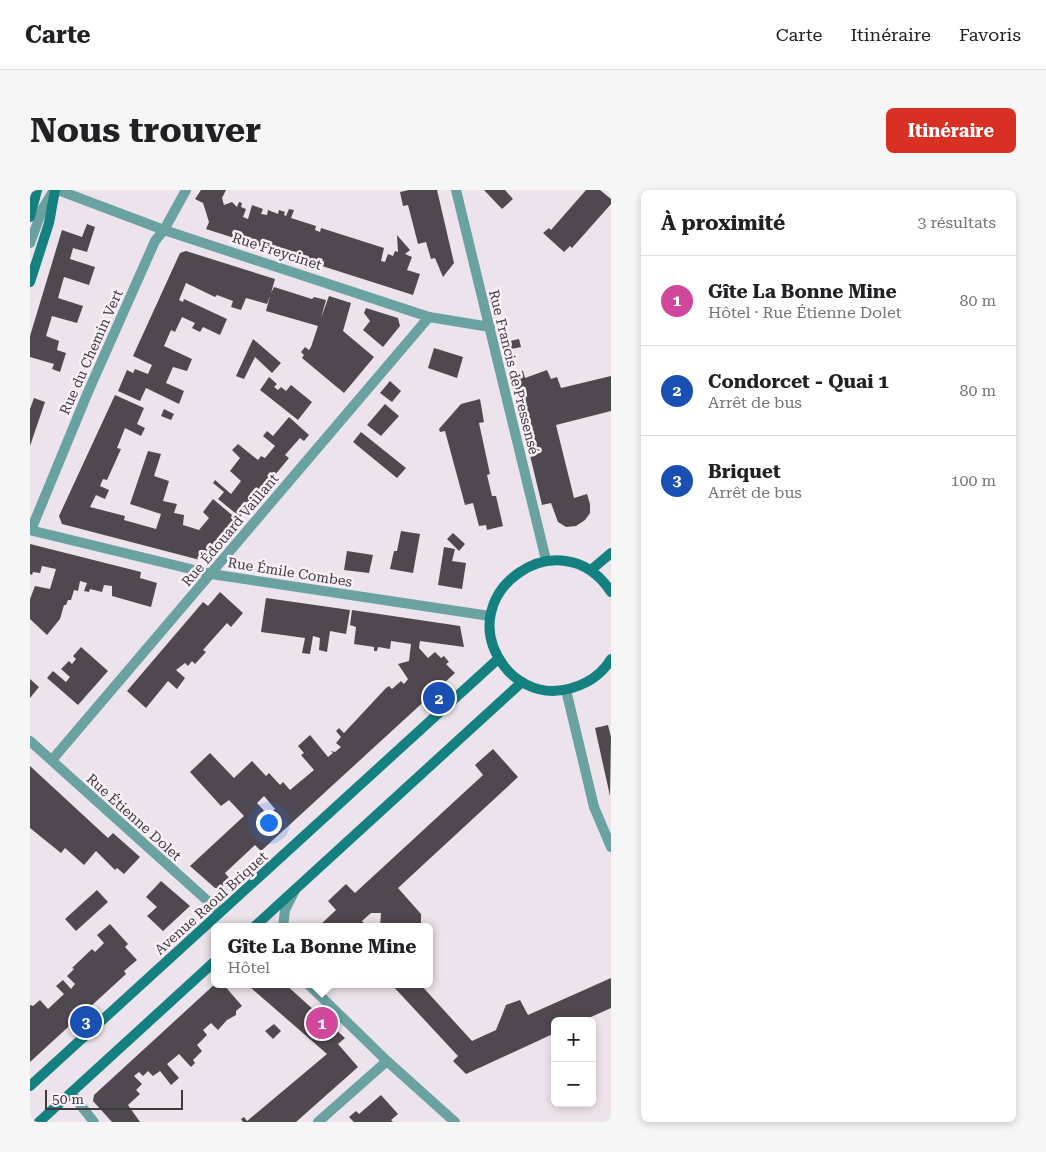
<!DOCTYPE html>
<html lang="fr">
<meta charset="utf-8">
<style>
:root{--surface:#fff;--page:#f6f6f6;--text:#202124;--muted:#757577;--line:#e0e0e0;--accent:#d93025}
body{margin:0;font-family:"Roboto Serif",serif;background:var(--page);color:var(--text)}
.controls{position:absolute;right:15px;bottom:15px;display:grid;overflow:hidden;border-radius:8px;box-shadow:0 2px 8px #0003}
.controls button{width:45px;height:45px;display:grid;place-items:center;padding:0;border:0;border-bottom:1px solid var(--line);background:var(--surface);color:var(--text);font:25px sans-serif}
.scale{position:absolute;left:15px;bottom:12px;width:138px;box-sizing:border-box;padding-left:5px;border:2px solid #3e3a3d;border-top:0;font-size:14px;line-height:18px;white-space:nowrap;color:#3e3a3d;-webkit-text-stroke:4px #faf0f9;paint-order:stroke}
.you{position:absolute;left:238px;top:632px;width:18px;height:18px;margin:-12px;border:4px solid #fff;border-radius:50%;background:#1a73e8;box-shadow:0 0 0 8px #1a73e833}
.badge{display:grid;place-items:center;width:32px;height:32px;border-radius:50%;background:var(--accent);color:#fff;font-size:16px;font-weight:700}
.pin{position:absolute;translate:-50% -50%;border:2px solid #fff;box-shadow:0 1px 5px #0006}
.popup{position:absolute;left:181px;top:733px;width:222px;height:65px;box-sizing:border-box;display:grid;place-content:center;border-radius:8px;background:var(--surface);filter:drop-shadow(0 1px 4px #0005);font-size:16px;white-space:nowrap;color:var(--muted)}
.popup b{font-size:19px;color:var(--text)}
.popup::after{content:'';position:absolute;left:50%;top:100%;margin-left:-10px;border:10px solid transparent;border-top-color:var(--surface)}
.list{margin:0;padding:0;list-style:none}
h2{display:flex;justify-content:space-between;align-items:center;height:65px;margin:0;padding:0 20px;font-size:21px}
h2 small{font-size:16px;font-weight:400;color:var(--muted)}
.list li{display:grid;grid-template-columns:32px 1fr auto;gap:15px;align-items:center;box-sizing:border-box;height:90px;padding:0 20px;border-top:1px solid var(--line)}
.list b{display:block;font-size:19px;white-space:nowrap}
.list p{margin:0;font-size:16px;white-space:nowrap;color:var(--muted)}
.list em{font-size:16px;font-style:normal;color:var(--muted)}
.map{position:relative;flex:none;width:581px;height:932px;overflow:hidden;border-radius:8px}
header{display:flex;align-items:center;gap:30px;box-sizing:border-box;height:70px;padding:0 25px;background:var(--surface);border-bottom:1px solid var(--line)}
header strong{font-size:24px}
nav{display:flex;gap:28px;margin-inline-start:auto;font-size:18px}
.intro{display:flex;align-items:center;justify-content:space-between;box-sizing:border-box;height:120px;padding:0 30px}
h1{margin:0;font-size:35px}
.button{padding:12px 22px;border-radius:8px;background:var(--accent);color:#fff;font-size:18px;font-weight:700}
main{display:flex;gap:30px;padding:0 30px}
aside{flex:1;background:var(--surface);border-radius:8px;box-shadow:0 2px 8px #0003}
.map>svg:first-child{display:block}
.building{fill:#504850;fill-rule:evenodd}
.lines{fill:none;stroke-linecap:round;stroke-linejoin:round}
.lane{stroke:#6aa2a2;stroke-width:10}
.street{stroke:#6aa2a2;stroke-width:10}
.secondary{stroke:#148080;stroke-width:10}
.labels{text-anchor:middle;stroke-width:5;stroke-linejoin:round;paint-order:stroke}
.street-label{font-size:14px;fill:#3e3a3d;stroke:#faf0f9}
</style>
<header>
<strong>Carte</strong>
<nav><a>Carte</a><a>Itinéraire</a><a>Favoris</a></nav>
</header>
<div class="intro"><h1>Nous trouver</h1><a class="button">Itinéraire</a></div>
<main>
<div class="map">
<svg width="581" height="932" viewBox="0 0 581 932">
<rect width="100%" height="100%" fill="#ede3ec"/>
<!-- building -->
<g class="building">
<polygon points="171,0 196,0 192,8 194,15 202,12 207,17 209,12 212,13 211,17 216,19 213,27 218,29 222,15 233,19 231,24 237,25 238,20 248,24 249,20 255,22 254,25 256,26 259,19 264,20 261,28 286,36 285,40 290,42 291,38 354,58 351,71 355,72 358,64 363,66 365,61 368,62 367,45 380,60 375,64 382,67 377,80 390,84 383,105 176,39 179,32 173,13 165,9"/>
<polygon points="379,0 407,0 424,73 413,87 405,68 401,69 396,52 388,54 378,15 373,16 370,2"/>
<polygon points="454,0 475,0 483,9 472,19"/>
<polygon points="556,0 570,0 581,9 581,14 542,58 540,56 534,62 513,43 519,38 521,40"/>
<polygon points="57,34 65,37 57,62 43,58 40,69 65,77 59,95 34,87 28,108 53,116 47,133 22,126 16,146 29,151 27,160 36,163 30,182 22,179 24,174 0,167 0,146 32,40 52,47"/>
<polygon points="156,61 245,89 241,103 244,97 282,109 284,107 296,110 291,128 299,106 321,113 313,141 344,167 314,203 272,168 274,165 271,162 275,157 279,160 281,157 288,136 236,121 240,106 237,114 216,108 211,120 201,117 203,111 187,105 185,107 156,93 149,110 153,112 154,109 197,129 190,145 173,137 170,142 162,138 165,133 152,127 145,142 141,140 134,156 162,169 157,181 143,177 136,193 154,201 149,214 116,198 110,211 88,201 97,180 103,183 105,179 118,184 122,175 103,166 150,63"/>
<polygon points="336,118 368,128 370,136 353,157 333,140 340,131 334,123"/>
<polygon points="223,149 251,173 242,183 225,167 214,189 206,186"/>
<polygon points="489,149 491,157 477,160 476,152"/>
<polygon points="404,158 433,167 427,188 398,178"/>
<polygon points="517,180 521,189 527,187 531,198 581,186 581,221 526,235 544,308 557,304 560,314 560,323 555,330 546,336 536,337 528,332 521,313 512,315 480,183 493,181 495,188"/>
<polygon points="239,187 247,194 244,197 248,200 251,197 256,201 261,195 282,212 268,230 230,200"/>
<polygon points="360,191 371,201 362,212 350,203"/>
<polygon points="85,205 114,218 107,234 115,238 111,246 95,238 87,258 91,259 77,290 73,289 70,296 79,300 75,309 66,305 60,317 95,326 94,330 126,339 131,324 100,314 118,261 131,264 124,286 139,291 133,311 147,314 144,323 154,325 153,335 169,340 179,328 173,322 183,309 208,330 176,367 170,370 32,334 29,326"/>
<polygon points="4,208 15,212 0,256 0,219"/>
<polygon points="450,209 454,232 449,233 460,284 457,285 462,306 466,306 473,336 457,340 456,335 449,336 443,313 435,315 415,241 410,242 409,239 431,214"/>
<polygon points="355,214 369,226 351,246 337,235"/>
<polygon points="134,219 144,224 141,230 131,226"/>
<polygon points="259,227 279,245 274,251 270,248 255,265 259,268 210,327 188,309 194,302 183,293 185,290 201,304 211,291 200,281 210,268 202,260 208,254 228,270 231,266 235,268 245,256 233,246 237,241 243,246"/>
<polygon points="331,242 376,278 367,288 323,252"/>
<polygon points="371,341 390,344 383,383 360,379 364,361 367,361"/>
<polygon points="423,343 435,354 429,361 417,349"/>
<polygon points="0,354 111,382 110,388 127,393 121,417 82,406 82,396 74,395 72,402 60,399 59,402 54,401 57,393 50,391 48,401 44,400 41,410 38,410 36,415 34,415 30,429 17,445 0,429 0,409 5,396 20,399 26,379 12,376 10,383 3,382 2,385 0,384"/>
<polygon points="414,357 425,359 422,371 436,373 432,399 408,395"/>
<polygon points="317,361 343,365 339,383 314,380"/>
<polygon points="190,402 213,423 201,437 197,433 173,460 176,462 165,474 162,471 158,476 155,473 146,480 155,488 147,499 138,491 116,518 97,501 173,412 178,416"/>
<polygon points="236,408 320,420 316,444 300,441 297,462 289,460 290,448 283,446 280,464 272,463 275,448 231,442"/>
<path d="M322 420 430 436 434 457 390 451 389 458 398 468 405 462 411 468 414 466 419 472 416 474 425 483 231 661 225 655 195 683 200 689 191 698H185L160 676 214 626 199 610 191 616 160 582 180 563 204 588 222 571 236 586 239 583 250 595 253 592 260 600 284 580 271 565 274 563 268 556 280 545 298 567 303 563 301 561 305 562 311 557 306 553 311 547 306 541 309 538 314 543 356 498 359 496 362 499 371 491 374 494 378 489 368 474 379 471 381 454 361 451 360 459 348 457 347 461H344V457L324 454 326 437 320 435ZM234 606 245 619 238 625 227 613Z"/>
<polygon points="51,457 78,481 48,515 17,488 23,481 36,492 40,487 31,479 39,471 42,474 46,469 43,466"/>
<polygon points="0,489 9,497 0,508"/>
<polygon points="578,535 581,547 580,606 565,538"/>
<polygon points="463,559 488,587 368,698 391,724 391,737 350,737 351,723 341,723 332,731 337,737 288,737 306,720 298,711 316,694 325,703 453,585 445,575"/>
<polygon points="0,576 78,648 83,643 110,667 94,684 87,678 85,680 66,661 54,675 35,658 31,663 0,638"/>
<polygon points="131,691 160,716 133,741 117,726 127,717 116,707"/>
<polygon points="67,700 78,712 46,741 35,729"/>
<polygon points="80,734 98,754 95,757 107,770 94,781 96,784 0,872 0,815 3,816 10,810 18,819 34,804 26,796 33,790 41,799 45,794 37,786 44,779 42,778 62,759 65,762 74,753 67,745"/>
<polygon points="581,788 581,818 552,831 525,831 525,843 436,884 423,871 428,866 361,794 390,794 442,851 466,840 476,815 490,810 498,825"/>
<polygon points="185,794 193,794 212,816 206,821 206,825 197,830 188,840 181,833 173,840 177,845 167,855 172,861 163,870 165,873 161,877 149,864 137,874 149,888 141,895 130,881 123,886 118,881 113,886 109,882 104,886 112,894 106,900 110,904 98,915 110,932 82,932 63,911 64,905"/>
<polygon points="222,794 255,794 315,848 308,854 328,877 266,932 213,932 211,929 214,927 217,931 297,864 220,797"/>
<polygon points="244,834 251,841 243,849 235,841"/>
<polygon points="351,905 368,924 361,930 363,932 324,932 319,927 326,921 329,924"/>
</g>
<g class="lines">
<!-- lane -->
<g class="lane">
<polyline points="0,53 13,18 24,0"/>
<polyline points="564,617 581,657"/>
</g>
<!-- street -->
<g class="street">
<polyline points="28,0 134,40 399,127 460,137"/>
<polyline points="426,0 516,370"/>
<polyline points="0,340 181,384 460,426"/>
<polyline points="1,340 58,202 125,51 134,40 156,0"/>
<polyline points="536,500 564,617"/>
<polyline points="0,551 190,722"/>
<polyline points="22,570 399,127"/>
<polyline points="253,737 255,720 265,700"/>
<polyline points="278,794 357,871 425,932"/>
<polyline points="41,903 64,932"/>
<polyline points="288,932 357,871"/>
</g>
<!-- secondary -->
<g class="secondary">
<polyline points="0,27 7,0"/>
<polyline points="0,92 19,33 25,0"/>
<polyline points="561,380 581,363"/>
<path d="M581 402C531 325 420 404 474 476 485 491 504 501 523 501 547 500 569 489 581 469"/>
<polyline points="224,737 492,492"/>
<polyline points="0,896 468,469"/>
<polyline points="9,932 184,772"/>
</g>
</g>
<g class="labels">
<!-- street labels -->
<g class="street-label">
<text transform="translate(247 61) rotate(18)" y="5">Rue Freycinet</text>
<text transform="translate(61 162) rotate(-66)" y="5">Rue du Chemin Vert</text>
<text transform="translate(484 182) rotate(76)" y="5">Rue Francis de Pressensé</text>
<text transform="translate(200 340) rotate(-50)" y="5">Rue Édouard Vaillant</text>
<text transform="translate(260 382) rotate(9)" y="5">Rue Émile Combes</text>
<text transform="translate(104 627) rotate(42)" y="5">Rue Étienne Dolet</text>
<text transform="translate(181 713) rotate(-42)" y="5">Avenue Raoul Briquet</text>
</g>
</g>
</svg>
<div class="controls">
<button>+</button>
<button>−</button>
</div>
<div class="scale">50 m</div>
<div class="you"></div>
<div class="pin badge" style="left:292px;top:833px;background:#d1479c">1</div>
<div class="popup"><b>Gîte La Bonne Mine</b>Hôtel</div>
<div class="pin badge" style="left:409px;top:508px;background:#1a4fb4">2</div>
<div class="pin badge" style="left:56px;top:832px;background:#1a4fb4">3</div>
</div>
<aside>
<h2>À proximité<small>3 résultats</small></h2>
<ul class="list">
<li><span class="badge" style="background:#d1479c">1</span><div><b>Gîte La Bonne Mine</b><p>Hôtel · Rue Étienne Dolet</p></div><em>80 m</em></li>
<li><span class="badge" style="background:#1a4fb4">2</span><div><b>Condorcet - Quai 1</b><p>Arrêt de bus</p></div><em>80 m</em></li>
<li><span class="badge" style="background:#1a4fb4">3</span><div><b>Briquet</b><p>Arrêt de bus</p></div><em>100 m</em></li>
</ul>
</aside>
</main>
